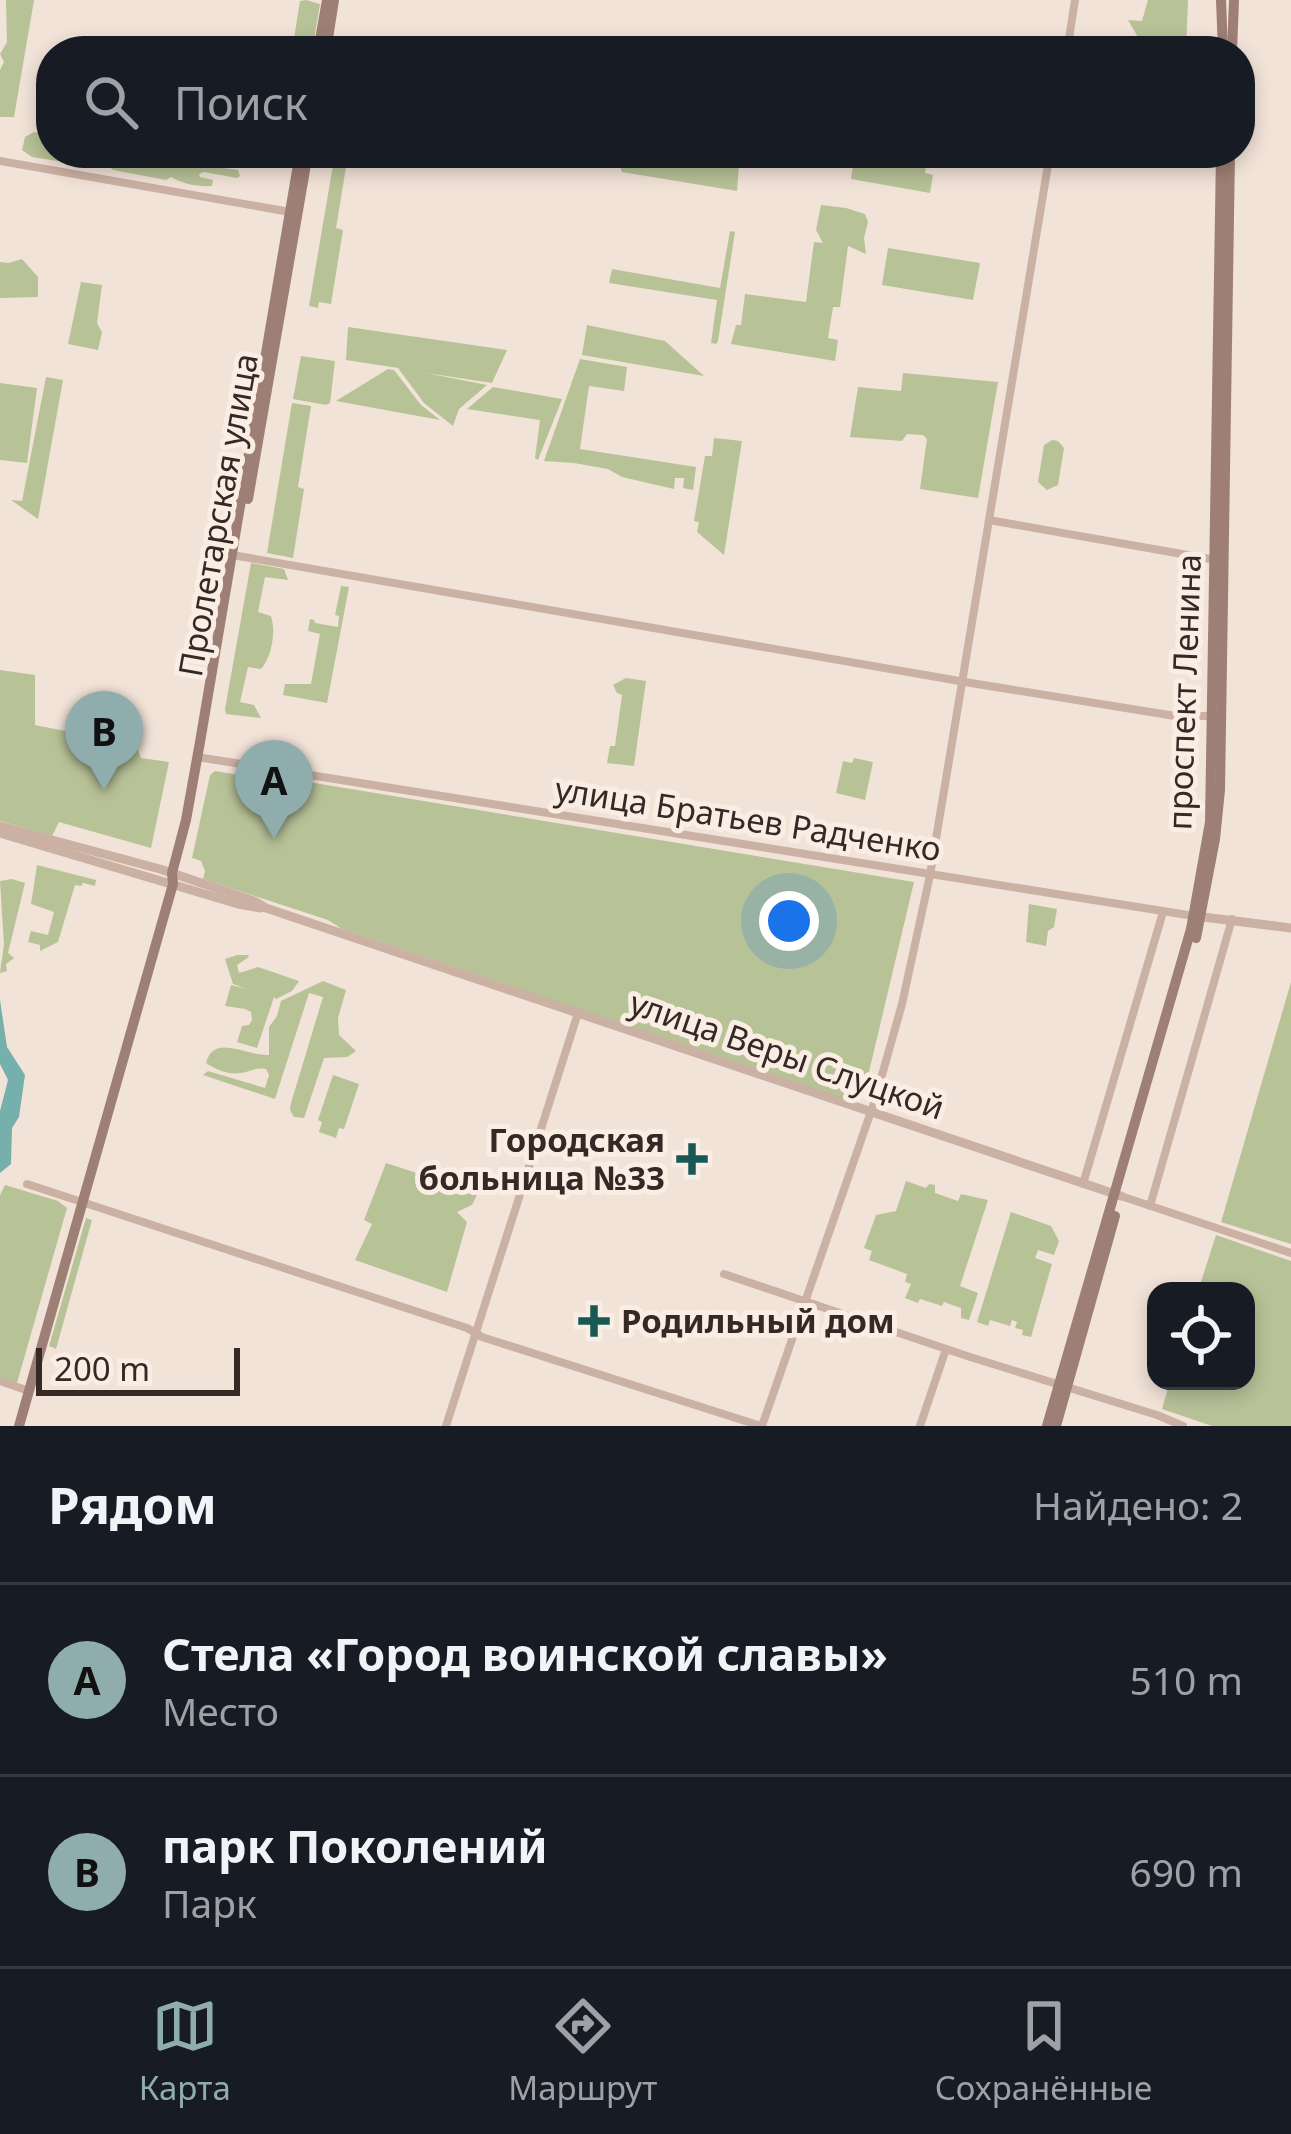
<!DOCTYPE html>
<html lang="ru">
<meta charset="utf-8">
<style>
:root{--surface:#171b24;--page:#242831;--text:#f1f3f6;--muted:#9ea1a6;--line:#363941;--accent:#90adae}
body{margin:0;font-family:"Noto Sans",sans-serif;background:var(--page);color:var(--text)}
.controls{position:absolute;right:36px;bottom:36px;display:grid;overflow:hidden;border-radius:24px;box-shadow:0 6px 18px #0003}
.controls button{width:108px;height:108px;display:grid;place-items:center;padding:0;border:0;border-bottom:3px solid var(--line);background:var(--surface);color:var(--text);font:60px sans-serif}
.scale{position:absolute;left:36px;bottom:30px;width:204px;box-sizing:border-box;padding-left:12px;border:6px solid #352926;border-top:0;font-size:33px;line-height:42px;white-space:nowrap;color:#352926;-webkit-text-stroke:9px #faede4;paint-order:stroke}
.you{position:absolute;left:789px;top:921px;width:42px;height:42px;margin:-30px;border:9px solid #fff;border-radius:50%;background:#1a73e8;box-shadow:0 0 0 18px #1a73e833}
.badge{display:grid;place-items:center;width:78px;height:78px;border-radius:50%;background:var(--accent);color:#111;font-size:39px;font-weight:700}
.pin{position:absolute;translate:-50% -99px;filter:drop-shadow(0 3px 6px #0008)}
.pin::after{content:'';position:absolute;top:63px;width:42px;height:36px;background:inherit;clip-path:polygon(0 0,100% 0,50% 100%)}
.list{margin:0;padding:0;list-style:none}
h2{display:flex;justify-content:space-between;align-items:center;height:156px;margin:0;padding:0 48px;font-size:51px}
h2 small{font-size:39px;font-weight:400;color:var(--muted)}
.list li{display:grid;grid-template-columns:78px 1fr auto;gap:36px;align-items:center;box-sizing:border-box;height:192px;padding:0 48px;border-top:3px solid var(--line)}
.list b{display:block;font-size:45px;white-space:nowrap}
.list p{margin:0;font-size:39px;white-space:nowrap;color:var(--muted)}
.list em{font-size:39px;font-style:normal;color:var(--muted)}
.icon{flex:none;width:66px;height:66px;fill:none;stroke:currentColor;stroke-width:2;stroke-linecap:round;stroke-linejoin:round}
.map{position:relative;flex:none;width:1291px;height:1426px;overflow:hidden}
.search{position:absolute;background:var(--surface);box-shadow:0 6px 18px #0003;left:36px;right:36px;top:36px;height:132px;display:flex;align-items:center;gap:30px;box-sizing:border-box;padding:0 42px;border-radius:48px;color:var(--muted);font-size:45px}
.sheet{height:540px;background:var(--surface)}
nav{display:flex;justify-content:space-around;align-items:center;box-sizing:border-box;height:168px;border-top:3px solid var(--line);background:var(--surface);font-size:33px;color:var(--muted)}
nav a{display:grid;justify-items:center;gap:6px}
nav .on{color:var(--accent)}
.map>svg:first-child{display:block}
.green{fill:#b8c297}
.water{fill:#75b0ac}
.lines{fill:none;stroke-linecap:round;stroke-linejoin:round}
.minor{stroke:#cbb1a3;stroke-width:8}
.tertiary{stroke:#cbb1a3;stroke-width:9}
.secondary{stroke:#9e7f75;stroke-width:10}
.poi-dot{fill:#195855;stroke:#faede4;stroke-width:4.5}
.labels{text-anchor:middle;stroke-width:10;stroke-linejoin:round;paint-order:stroke}
.street-label{font-size:33px;fill:#352926;stroke:#faede4}
.poi-label{font-size:33px;font-weight:bold;fill:#352926;stroke:#faede4;text-anchor:end}
</style>
<div class="map">
<svg width="1291" height="1426" viewBox="0 0 1291 1426">
<rect width="100%" height="100%" fill="#f2e3d8"/>
<!-- green -->
<g class="green">
<polygon points="6,0 34,0 14,117 0,117 0,70 4,62 0,54 7,42"/>
<polygon points="306,0 320,4 312,51 292,51 300,1"/>
<polygon points="1148,0 1188,0 1186,51 1146,51 1128,20 1142,21"/>
<path d="M34 132 51 135V153H164L195 164 238 170 240 176 237 178 204 172 199 174 200 177 213 180 212 186C198 187 183 184 171 177L166 180 113 170 108 165 102 168 32 157 22 150 25 137Z"/>
<polygon points="623,153 740,153 737,191 622,172 619,164"/>
<polygon points="855,153 936,153 934,162 927,161 925,173 933,175 930,193 851,179"/>
<polygon points="334,159 347,161 336,228 343,230 331,304 319,302 318,308 309,306"/>
<polygon points="821,205 846,208 865,214 868,222 864,238 866,254 848,246 840,307 833,307 828,338 838,340 835,361 731,344 736,325 741,325 745,294 806,302 814,242 823,243 816,230"/>
<polygon points="730,231 735,232 718,341 716,344 711,343 717,300 609,283 612,269 720,288"/>
<polygon points="888,248 980,263 973,300 882,285"/>
<polygon points="22,259 38,277 38,297 0,298 0,262 8,263"/>
<polygon points="81,282 102,285 97,323 102,332 98,350 68,344"/>
<polygon points="587,325 665,341 704,376 582,355"/>
<polygon points="348,327 507,350 492,383 426,373 487,385 459,409 453,426 424,403 398,368 346,360"/>
<polygon points="301,356 335,361 330,403 326,405 293,399"/>
<polygon points="580,359 627,367 624,391 589,386 580,449 696,467 693,490 683,488 684,478 675,478 674,489 622,477 608,469 574,463 544,461"/>
<polygon points="388,369 394,370 421,405 440,420 336,401"/>
<polygon points="903,373 998,382 978,498 920,489 927,439 923,435 907,434 902,441 850,437 858,387 901,391"/>
<polygon points="46,377 63,380 38,519 11,500 22,501"/>
<polygon points="0,383 37,388 27,463 0,460"/>
<polygon points="493,387 562,399 538,460 535,458 540,420 467,409"/>
<polygon points="292,403 311,406 298,487 304,489 293,558 267,553"/>
<polygon points="714,438 742,441 724,555 697,532 699,522 694,521 705,456 712,456"/>
<polygon points="1052,440 1058,441 1064,448 1058,485 1047,490 1038,482 1044,445"/>
<path d="M251 563 284 569 288 580 265 577 258 612 271 616C276 631 272 657 261 669L248 667 240 702 254 705 261 718 226 714 225 709Z"/>
<polygon points="341,586 349,587 327,703 283,695 285,684 311,684 320,634 308,631 310,619 314,620 315,623 338,627 339,616 335,615"/>
<polygon points="0,670 35,675 35,725 136,745 141,758 169,762 151,848 59,822 52,836 0,821"/>
<polygon points="626,678 646,681 634,766 607,763 610,746 615,746 622,695 617,693 613,685"/>
<polygon points="854,758 873,762 865,800 836,793 843,761 852,763"/>
<polygon points="215,771 258,778 260,774 914,882 868,1076 856,1103 342,929 328,920 203,879 205,871 201,861 192,858 210,775"/>
<polygon points="37,865 96,880 95,886 83,883 81,886 75,885 58,942 40,951 40,945 28,942 31,931 48,935 54,912 31,904"/>
<polygon points="12,879 25,883 8,953 14,958 6,964 7,971 0,973 4,944 0,881"/>
<polygon points="1029,904 1057,909 1054,927 1048,931 1046,946 1026,942"/>
<polygon points="237,955 248,955 249,957 237,965 239,973 258,967 299,981 292,991 276,999 274,997 257,1048 237,1042 242,1026 249,1025 252,1020 251,1012 245,1009 225,1006 231,985 246,989 233,984 225,959"/>
<path d="M323 981 346 990 338 1018 339 1035 356 1051 347 1057 324 1058 304 1118 294 1117 290 1110 291 1103 323 997 309 993 275 1099 203 1075 208 1071 265 1088 269 1075 266 1069C254 1067 251 1072 240 1073 228 1075 215 1069 206 1063 214 1033 245 1056 269 1055V1027L277 1016 281 1001Z"/>
<polygon points="1291,982 1291,1244 1221,1222"/>
<polygon points="333,1075 359,1084 344,1129 339,1128 336,1138 319,1132 322,1122 318,1120"/>
<polygon points="386,1163 478,1193 472,1205 457,1212 467,1222 447,1292 355,1260 372,1224 364,1220"/>
<polygon points="906,1181 926,1188 929,1184 935,1185 935,1193 958,1201 961,1194 988,1200 960,1286 978,1293 969,1320 961,1318 961,1308 944,1302 942,1306 920,1299 918,1303 905,1298 911,1284 905,1282 907,1274 869,1260 872,1251 864,1248 876,1215 896,1211"/>
<polygon points="5,1185 58,1201 67,1208 17,1383 0,1378 0,1195"/>
<polygon points="1011,1212 1051,1226 1059,1241 1054,1255 1038,1250 1035,1258 1052,1264 1031,1337 1022,1335 1023,1330 1015,1328 1017,1322 1012,1320 1010,1326 990,1320 988,1326 977,1322"/>
<polygon points="86,1218 92,1220 56,1349 49,1346"/>
<polygon points="1216,1235 1291,1261 1291,1426 1212,1426 1162,1409 1170,1381 1246,1381 1246,1291 1198,1291"/>
</g>
<!-- water -->
<polygon class="water" points="0,1000 7,1047 25,1075 19,1117 12,1128 11,1164 0,1173 0,1111 8,1080 0,1064"/>
<g class="lines">
<!-- minor -->
<g class="minor">
<polyline points="1067,51 1075,0"/>
<polyline points="0,161 290,212"/>
<polyline points="989,520 1216,560"/>
<polyline points="238,556 971,683 1175,716 1213,716"/>
<polyline points="197,757 1194,916"/>
<polyline points="27,1184 467,1328 482,1337 761,1426"/>
<polyline points="1083,1184 1163,912"/>
<polyline points="1121,1196 1291,1253"/>
<polyline points="1150,1206 1232,919"/>
<polyline points="724,1274 970,1357 1157,1415 1183,1426"/>
<polyline points="0,1381 29,1391"/>
<polyline points="446,1426 578,1013"/>
<polyline points="762,1426 875,1100 902,1004 930,875 1050,153"/>
<polyline points="920,1426 946,1349"/>
</g>
<!-- tertiary -->
<g class="tertiary">
<polyline points="0,826 160,869 254,901 266,908 1121,1196"/>
<polyline points="0,833 238,904 260,908"/>
<polyline points="1195,916 1291,928"/>
</g>
<!-- secondary -->
<g class="secondary">
<polyline points="1221,0 1223,51"/>
<polyline points="318,51 327,0"/>
<polyline points="326,51 334,0"/>
<polyline points="1232,51 1234,0"/>
<polyline points="248,499 308,153"/>
<polyline points="1196,938 1215,839 1220,790 1230,153"/>
<polyline points="19,1426 173,884 172,873 186,820 200,742 300,153"/>
<polyline points="1047,1426 1191,929 1210,822 1221,153"/>
<polyline points="1056,1426 1115,1216"/>
</g>
</g>
<!-- markers -->
<g class="poi-dot">
<path d="M686 1141h12v12h12v12h-12v12h-12v-12h-12v-12h12z"/>
<path d="M588 1303h12v12h12v12h-12v12h-12v-12h-12v-12h12z"/>
</g>
<g class="labels">
<!-- street labels -->
<g class="street-label">
<text transform="translate(218 515) rotate(-80)" y="12">Пролетарская улица</text>
<text transform="translate(1184 692) rotate(-88)" y="12">проспект Ленина</text>
<text transform="translate(748 819) rotate(9)" y="12">улица Братьев Радченко</text>
<text transform="translate(787 1055) rotate(19)" y="12">улица Веры Слуцкой</text>
</g>
<!-- poi labels -->
<g class="poi-label">
<text x="665" y="1152">Городская<tspan x="665" dy="38">больница №33</tspan></text>
<text x="621" y="1333" text-anchor="start">Родильный дом</text>
</g>
</g>
</svg>
<div class="controls">
<button><svg class="icon" aria-label="locate" viewBox="0 0 24 24"><circle cx="12" cy="12" r="6"/><path d="M12 2v4M12 18v4M2 12h4M18 12h4"/></svg></button>
</div>
<div class="scale">200 m</div>
<div class="you"></div>
<div class="pin badge" style="left:274px;top:839px">A</div>
<div class="pin badge" style="left:104px;top:790px">B</div>
<div class="search"><svg class="icon" aria-label="search" viewBox="0 0 24 24"><circle cx="10" cy="10" r="6"/><path d="M15 15l6 6"/></svg>Поиск</div>
</div>
<section class="sheet">
<h2>Рядом<small>Найдено: 2</small></h2>
<ul class="list">
<li><span class="badge">A</span><div><b>Стела «Город воинской славы»</b><p>Место</p></div><em>510 m</em></li>
<li><span class="badge">B</span><div><b>парк Поколений</b><p>Парк</p></div><em>690 m</em></li>
</ul>
</section>
<nav>
<a class="on"><svg class="icon" aria-label="map" viewBox="0 0 24 24"><path d="M3 6l6-2 6 2 6-2v14l-6 2-6-2-6 2zM9 4v14M15 6v14"/></svg>Карта</a>
<a><svg class="icon" aria-label="directions" viewBox="0 0 24 24"><path d="M12 3l9 9-9 9-9-9zM9 14v-3h6M13 9l2 2-2 2"/></svg>Маршрут</a>
<a><svg class="icon" aria-label="saved" viewBox="0 0 24 24"><path d="M7 4h10v16l-5-4-5 4z"/></svg>Сохранённые</a>
</nav>
